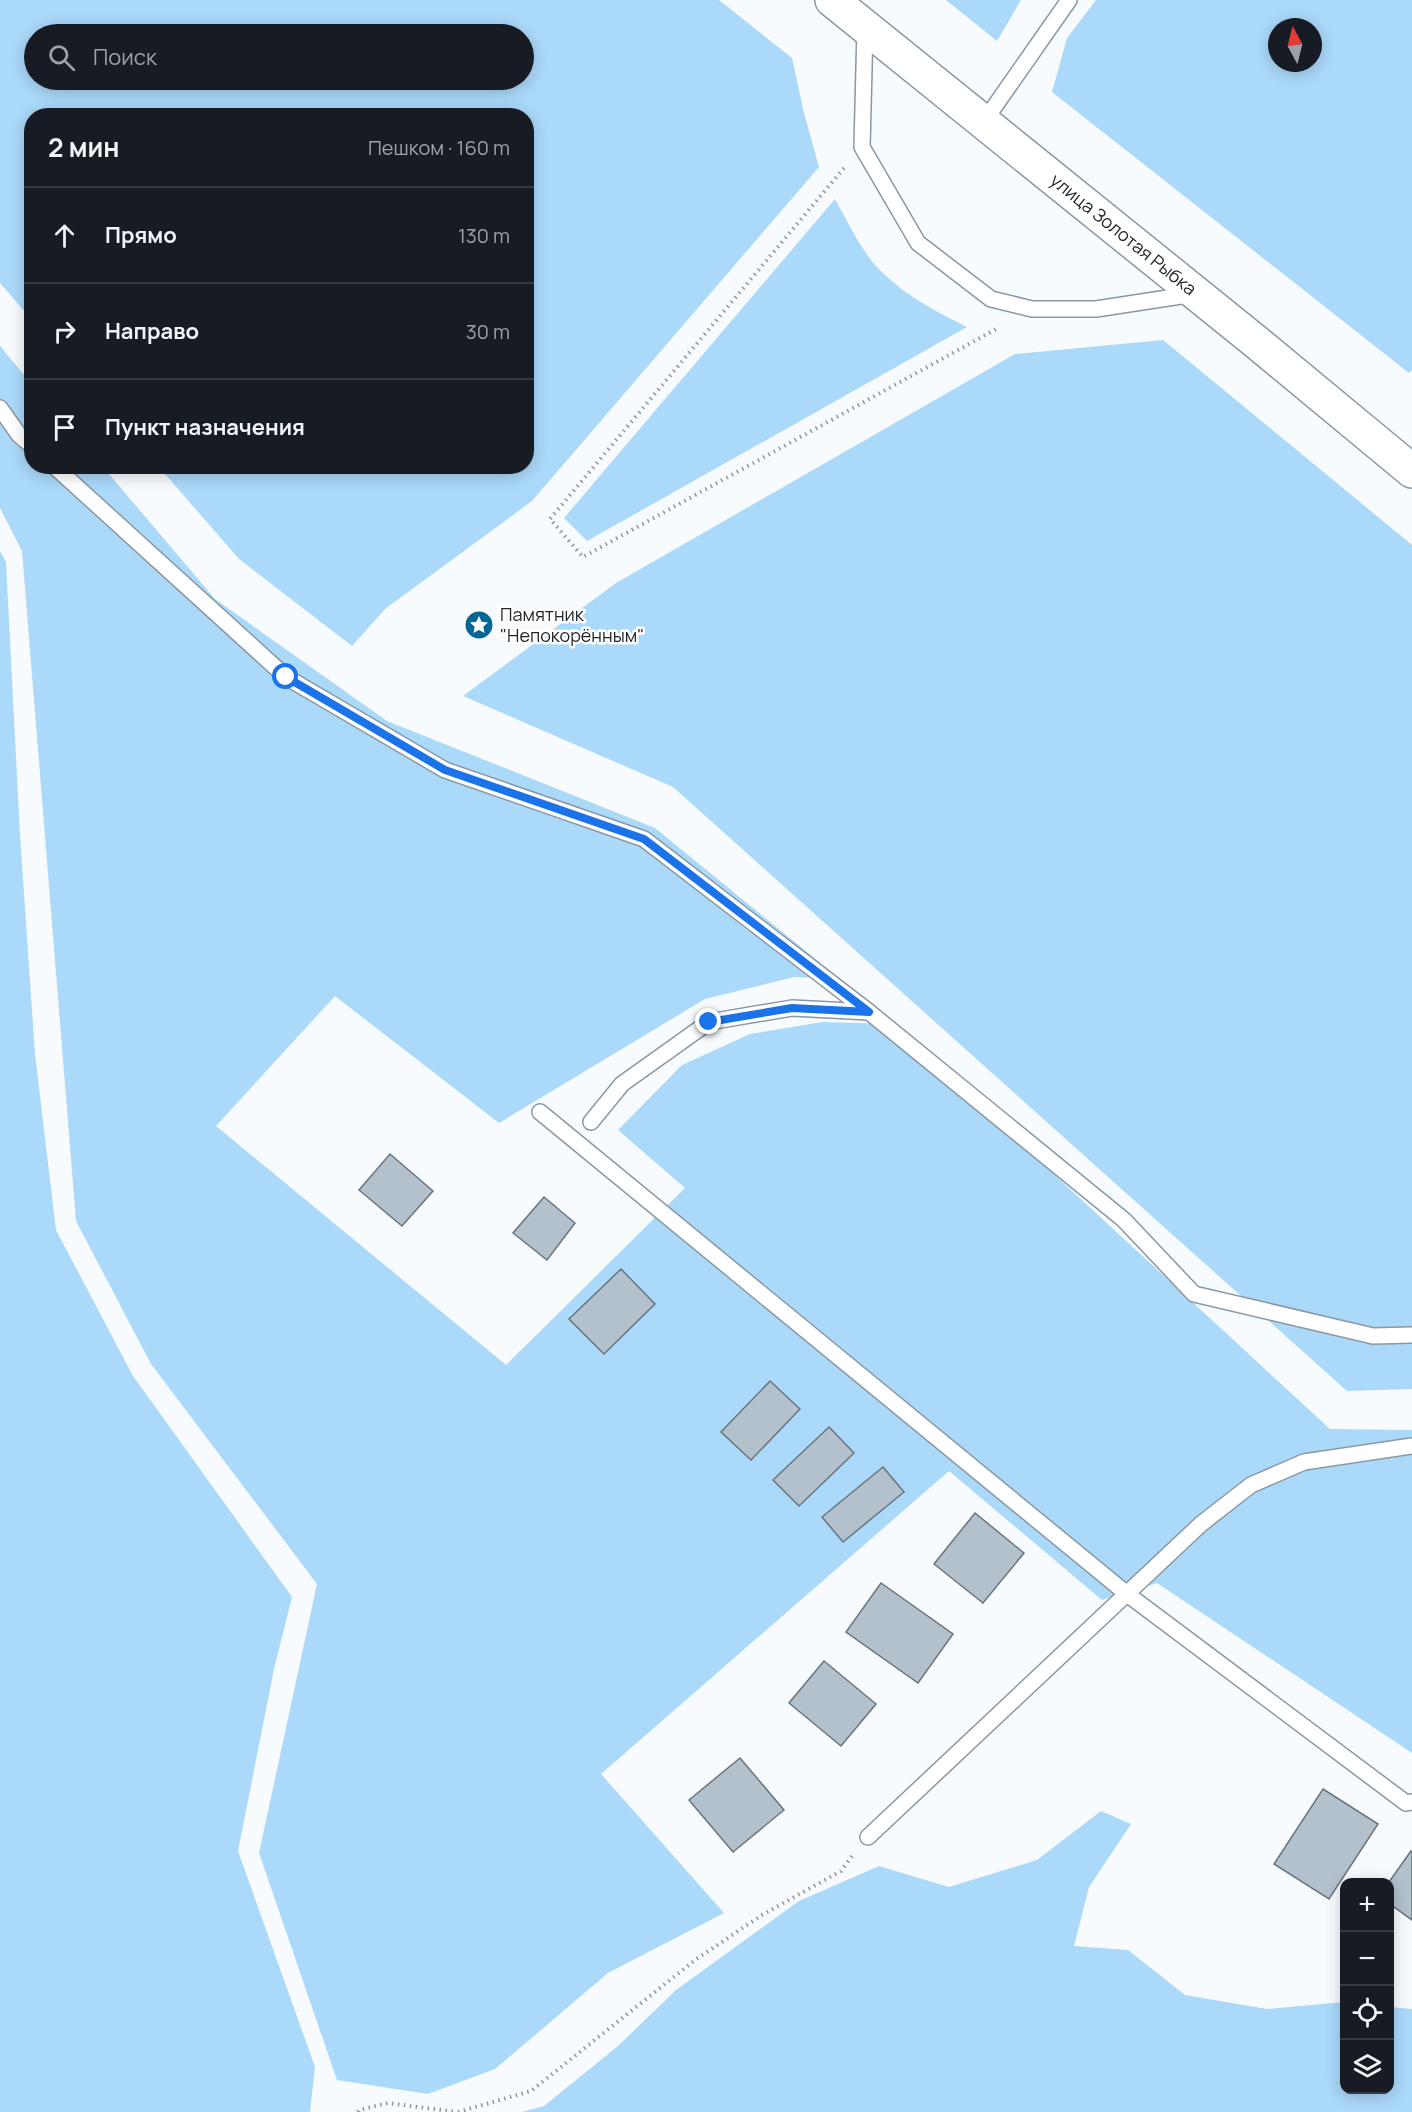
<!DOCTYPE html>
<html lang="ru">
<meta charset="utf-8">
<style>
:root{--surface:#171b24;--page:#20242c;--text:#f1f3f6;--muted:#9ea1a6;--line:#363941}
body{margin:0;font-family:Manrope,sans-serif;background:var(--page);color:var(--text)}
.controls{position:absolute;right:18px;bottom:18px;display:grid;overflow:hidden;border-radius:12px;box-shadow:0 3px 15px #0003}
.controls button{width:54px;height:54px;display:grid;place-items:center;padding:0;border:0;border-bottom:2px solid var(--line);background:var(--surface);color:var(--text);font:30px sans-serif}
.compass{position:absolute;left:1268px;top:18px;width:54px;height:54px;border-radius:50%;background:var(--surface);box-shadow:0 3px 15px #0003;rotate:353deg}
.stop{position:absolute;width:18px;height:18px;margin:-14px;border:4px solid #1a73e8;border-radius:50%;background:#fff}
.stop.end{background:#1a73e8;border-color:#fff;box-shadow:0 2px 6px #0008}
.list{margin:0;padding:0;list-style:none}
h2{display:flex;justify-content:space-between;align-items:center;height:78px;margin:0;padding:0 24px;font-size:26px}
h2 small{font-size:20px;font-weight:400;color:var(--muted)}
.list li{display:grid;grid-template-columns:39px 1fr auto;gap:18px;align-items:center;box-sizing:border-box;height:96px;padding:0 24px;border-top:2px solid var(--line)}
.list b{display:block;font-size:22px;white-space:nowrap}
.list em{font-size:20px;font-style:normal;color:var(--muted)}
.icon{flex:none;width:33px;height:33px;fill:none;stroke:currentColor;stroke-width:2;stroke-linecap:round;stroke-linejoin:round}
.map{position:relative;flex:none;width:1412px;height:2112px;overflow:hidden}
.search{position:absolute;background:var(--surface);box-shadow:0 3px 15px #0003;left:24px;top:24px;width:510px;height:66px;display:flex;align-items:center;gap:15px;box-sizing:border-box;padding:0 21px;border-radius:33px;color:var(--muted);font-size:22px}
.panel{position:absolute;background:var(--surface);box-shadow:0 3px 15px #0003;left:24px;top:108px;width:510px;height:366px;border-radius:24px}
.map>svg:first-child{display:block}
.green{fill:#abd9fa;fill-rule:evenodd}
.building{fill:#b2c1cc;stroke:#68757f;stroke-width:1.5}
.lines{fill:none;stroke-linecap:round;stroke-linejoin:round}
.service-casing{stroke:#8a98a3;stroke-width:18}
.trunk-casing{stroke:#8a98a3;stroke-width:36}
.path{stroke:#919699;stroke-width:4;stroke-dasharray:1.5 4.5;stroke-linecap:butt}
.service{stroke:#fff;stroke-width:15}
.trunk{stroke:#fff;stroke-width:33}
.route{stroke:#1a73e8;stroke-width:8}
.labels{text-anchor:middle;stroke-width:5;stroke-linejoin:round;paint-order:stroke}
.street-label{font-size:18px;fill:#1e2428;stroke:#fff}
.poi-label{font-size:18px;fill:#1e2428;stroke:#fff;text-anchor:start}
</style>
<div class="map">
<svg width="1412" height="2112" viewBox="0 0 1412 2112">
<rect width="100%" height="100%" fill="#f8fbfd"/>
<!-- green -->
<g class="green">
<path d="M0 0H719L792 58 804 113 819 167 532 501 385 609 352 646 239 559 159 467 526 466V116H32L31 319 0 283ZM34 34H524V80H34Z"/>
<polygon points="946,0 1021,0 997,41"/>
<path d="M1096 0H1412V370L1409 373 1052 92 1067 38ZM1277 27H1313V63H1277Z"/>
<path d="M835 199C848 222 864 257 884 274 908 297 937 312 967 327L587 541 564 518Z"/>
<polygon points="1163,340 1412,545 1412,1389 1347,1391 673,787 463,696 616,583 1015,354"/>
<polygon points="0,346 31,383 32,466 103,467 215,599 387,721 655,828 840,979 794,977 705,999 499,1123 335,996 216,1126 506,1365 685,1188 618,1130 682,1065 750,1034 822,1022 891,1024 1330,1429 1412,1430 1412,1753 1157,1583 1102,1600 949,1471 601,1774 724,1913 608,1973 495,2069 428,2094 337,2080 259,1853 317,1584 151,1364 76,1221 22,551 0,508"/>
<polygon points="0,551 6,562 20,835 35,1054 56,1230 133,1376 292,1597 274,1669 238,1851 315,2067 310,2112 0,2112"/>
<polygon points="1101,1811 1131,1824 1089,1887 1074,1946 1128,1950 1185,1995 1267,2009 1344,2002 1344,2090 1390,2090 1390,2007 1412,2009 1412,2112 522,2112 544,2106 618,2046 676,1990 799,1901 879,1866 949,1887 1037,1860"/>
</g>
<!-- building -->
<g class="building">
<polygon points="390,1154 433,1191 402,1226 359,1190"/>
<polygon points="544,1197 575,1223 547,1260 513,1233"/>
<polygon points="621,1269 655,1304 604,1354 569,1319"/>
<polygon points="770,1381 800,1409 751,1460 721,1432"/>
<polygon points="829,1427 854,1453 799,1506 773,1480"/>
<polygon points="883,1467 904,1492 843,1542 822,1517"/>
<polygon points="975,1513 1024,1553 983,1603 934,1564"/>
<polygon points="881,1583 953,1634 918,1683 846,1632"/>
<polygon points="824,1661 876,1704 841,1746 789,1703"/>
<polygon points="740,1758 784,1810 733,1852 689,1800"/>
<polygon points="1323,1789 1378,1824 1329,1899 1274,1864"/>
<polygon points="1411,1851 1412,1852 1412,1920 1390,1904 1389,1882"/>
</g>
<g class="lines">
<!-- service casing -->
<g class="service-casing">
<g id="service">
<polyline points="865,28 862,147 918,243 991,299 1032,309 1096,309 1194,294"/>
<polyline points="983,123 1069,0"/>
<polyline points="0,408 19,435 32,446"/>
<polyline points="54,466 286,677 445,770 644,839 869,1012 1124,1220 1194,1294 1373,1336 1412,1335"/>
<polyline points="540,1112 1127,1594 1406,1803 1412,1802"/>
<polyline points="591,1122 622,1084 709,1022 792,1008 869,1012"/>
<polyline points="868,1837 1201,1524 1251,1485 1304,1462 1412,1446"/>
</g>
</g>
<!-- trunk casing -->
<g class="trunk-casing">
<g id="trunk">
<path id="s1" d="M832 0 1255 341 1412 471"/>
</g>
</g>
<!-- path -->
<g class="path">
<polyline points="844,168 550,519 583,557 998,328"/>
<polyline points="358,2112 359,2110 388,2103 456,2112"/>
<polyline points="458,2112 531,2091 695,1960 762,1915 841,1871 852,1856"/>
</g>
<!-- service -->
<use href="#service" class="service"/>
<!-- trunk -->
<use href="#trunk" class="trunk"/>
</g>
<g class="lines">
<!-- route -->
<polyline class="route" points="286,677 445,770 644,839 869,1012 792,1008 709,1022"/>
</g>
<!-- icons -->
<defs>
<g id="sight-disc" transform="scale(1.5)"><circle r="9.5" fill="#046695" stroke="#fff"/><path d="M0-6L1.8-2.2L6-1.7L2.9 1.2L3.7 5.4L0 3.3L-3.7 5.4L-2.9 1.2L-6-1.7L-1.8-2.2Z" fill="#fff"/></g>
</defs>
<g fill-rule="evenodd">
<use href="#sight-disc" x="479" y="625"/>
</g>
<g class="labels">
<!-- street labels -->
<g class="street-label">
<text dy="6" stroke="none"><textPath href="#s1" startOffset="374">улица Золотая Рыбка</textPath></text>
</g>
<!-- poi labels -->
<g class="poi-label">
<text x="500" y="621">Памятник<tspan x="500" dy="21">"Непокорённым"</tspan></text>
</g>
</g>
</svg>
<div class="controls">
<button>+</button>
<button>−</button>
<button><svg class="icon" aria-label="locate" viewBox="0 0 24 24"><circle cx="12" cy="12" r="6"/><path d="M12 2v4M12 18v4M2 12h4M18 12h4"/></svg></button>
<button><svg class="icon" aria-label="layers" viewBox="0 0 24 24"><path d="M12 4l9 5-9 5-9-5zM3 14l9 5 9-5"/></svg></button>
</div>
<svg class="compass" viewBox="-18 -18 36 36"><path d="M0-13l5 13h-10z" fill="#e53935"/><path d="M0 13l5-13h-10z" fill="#9ea1a6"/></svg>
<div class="stop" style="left:286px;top:677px"></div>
<div class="stop end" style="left:709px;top:1022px"></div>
<div class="search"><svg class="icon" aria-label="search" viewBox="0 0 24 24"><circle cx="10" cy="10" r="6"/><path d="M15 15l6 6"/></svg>Поиск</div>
<section class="panel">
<h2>2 мин<small>Пешком · 160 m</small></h2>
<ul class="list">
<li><svg class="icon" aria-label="ahead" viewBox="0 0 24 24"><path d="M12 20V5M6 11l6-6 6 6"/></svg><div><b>Прямо</b></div><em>130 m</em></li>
<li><svg class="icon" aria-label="right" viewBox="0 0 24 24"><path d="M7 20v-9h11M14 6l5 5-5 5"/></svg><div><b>Направо</b></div><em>30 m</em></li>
<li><svg class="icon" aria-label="arrive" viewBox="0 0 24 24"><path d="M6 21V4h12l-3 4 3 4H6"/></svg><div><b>Пункт назначения</b></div></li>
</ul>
</section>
</div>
